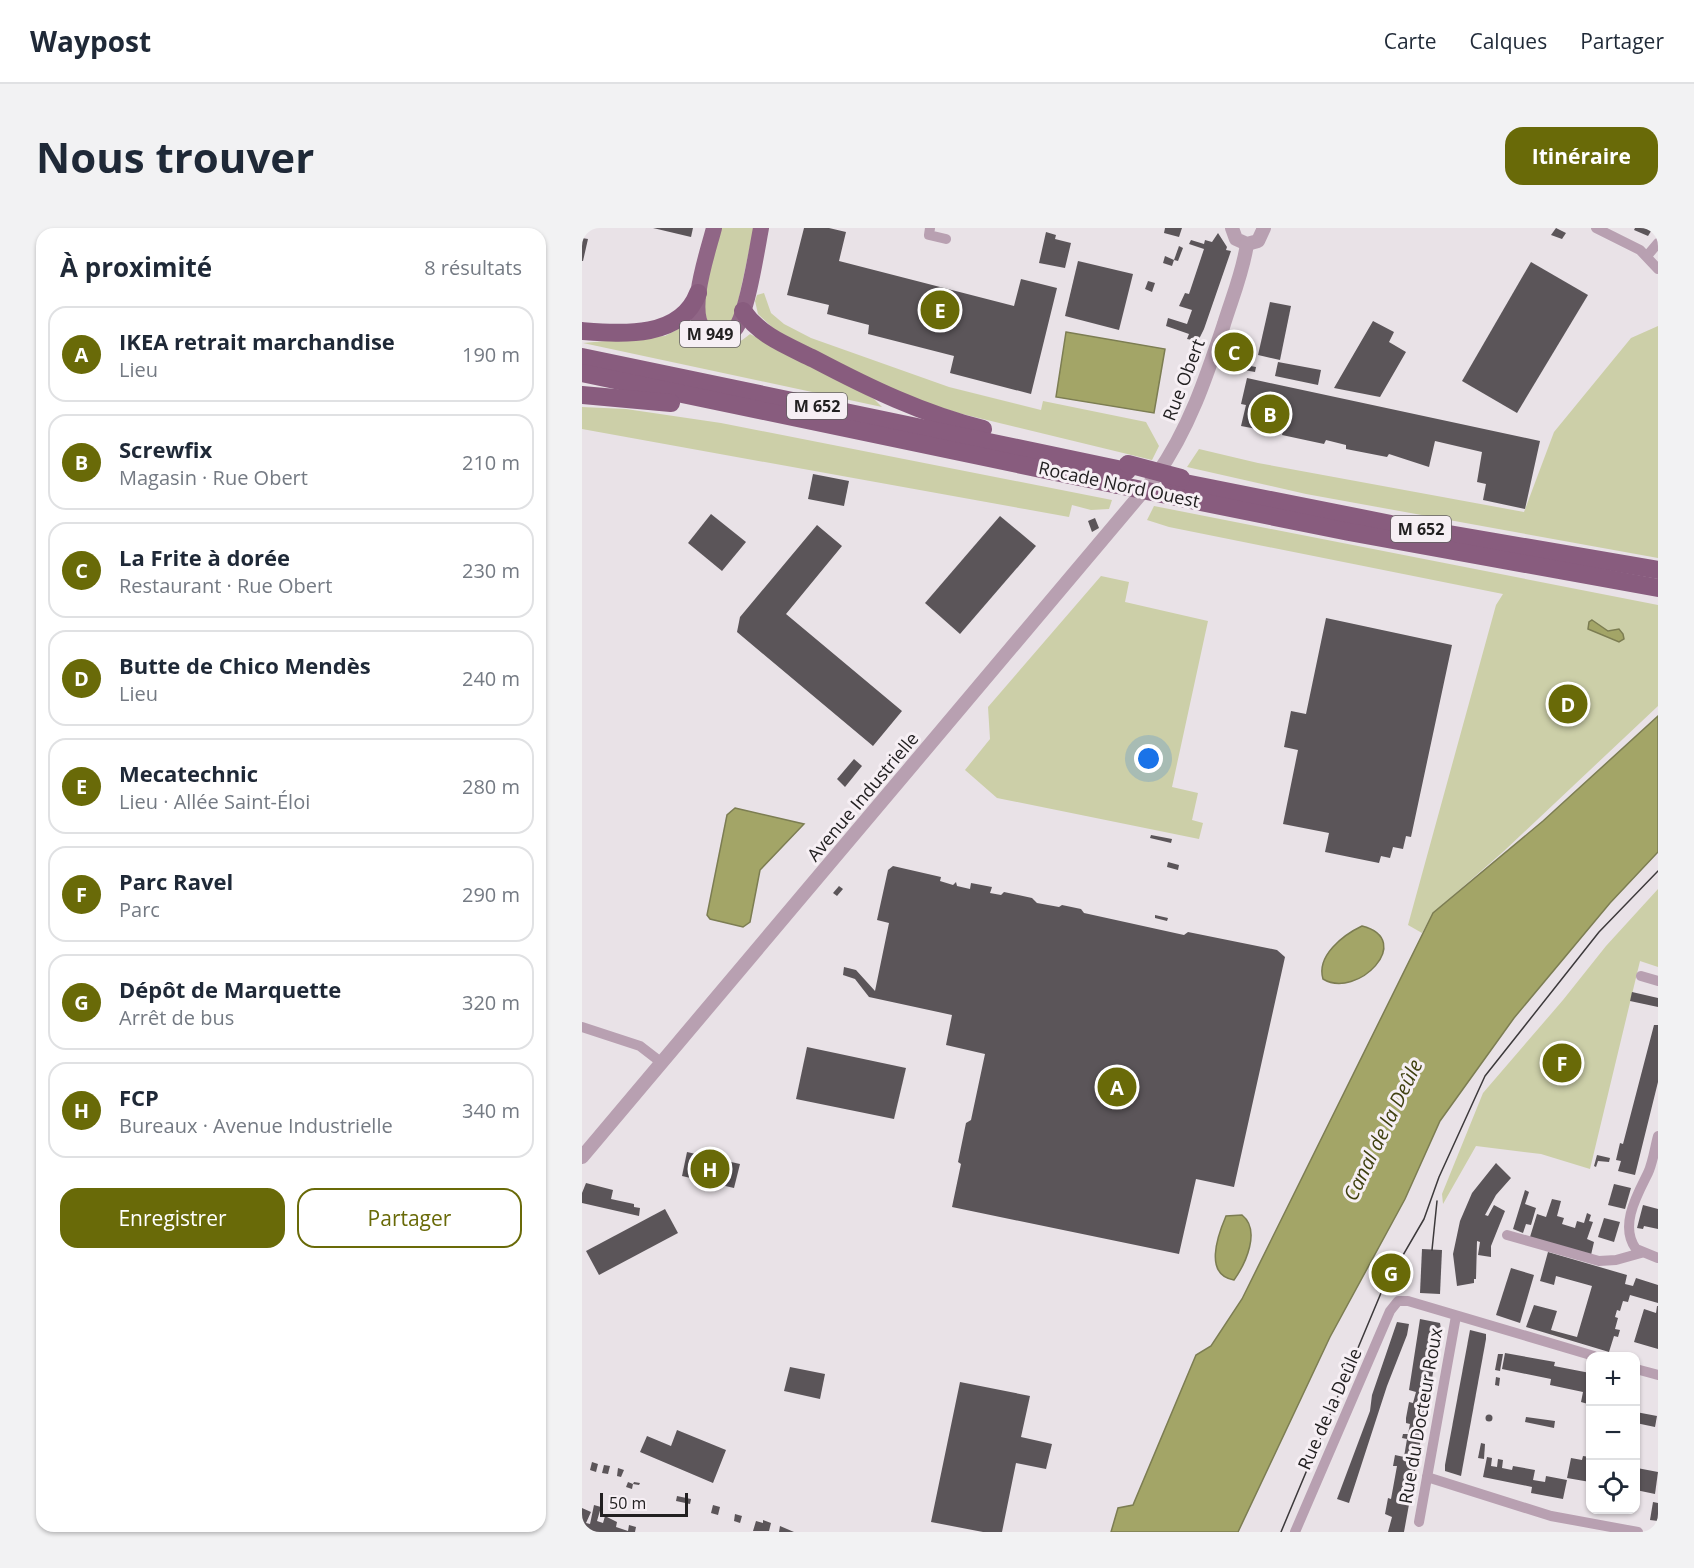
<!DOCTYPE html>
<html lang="fr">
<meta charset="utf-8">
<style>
:root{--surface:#fff;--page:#f2f2f3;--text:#1f2937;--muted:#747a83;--line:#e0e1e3;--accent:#696a08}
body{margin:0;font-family:"Open Sans",sans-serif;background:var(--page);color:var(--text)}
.controls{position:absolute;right:18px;bottom:18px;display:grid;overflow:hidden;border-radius:12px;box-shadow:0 2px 4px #0004}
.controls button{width:54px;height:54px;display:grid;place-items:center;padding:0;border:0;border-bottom:2px solid var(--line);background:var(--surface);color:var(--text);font:30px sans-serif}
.scale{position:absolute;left:18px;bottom:15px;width:88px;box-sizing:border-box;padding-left:6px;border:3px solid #222021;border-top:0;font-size:16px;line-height:21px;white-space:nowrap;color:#222021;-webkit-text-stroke:4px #f6eff4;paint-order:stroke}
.you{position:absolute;left:567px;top:531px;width:21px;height:21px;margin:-15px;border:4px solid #fff;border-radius:50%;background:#1a73e8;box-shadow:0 0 0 9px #1a73e833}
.badge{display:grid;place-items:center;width:39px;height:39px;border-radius:50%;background:var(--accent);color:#fff;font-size:20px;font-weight:700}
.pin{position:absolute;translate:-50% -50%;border:3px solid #fff;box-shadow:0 2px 6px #0006}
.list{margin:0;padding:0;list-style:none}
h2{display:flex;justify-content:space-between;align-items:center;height:78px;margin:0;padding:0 24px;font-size:26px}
h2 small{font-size:20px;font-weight:400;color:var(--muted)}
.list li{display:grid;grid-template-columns:39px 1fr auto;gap:18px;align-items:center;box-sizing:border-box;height:96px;margin:0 12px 12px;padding:0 12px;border:2px solid var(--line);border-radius:18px}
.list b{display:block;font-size:22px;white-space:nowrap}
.list p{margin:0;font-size:20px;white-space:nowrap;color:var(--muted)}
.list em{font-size:20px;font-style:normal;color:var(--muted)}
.actions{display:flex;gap:12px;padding:18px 24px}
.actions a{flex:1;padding:14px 0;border:2px solid var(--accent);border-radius:18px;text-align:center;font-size:21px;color:var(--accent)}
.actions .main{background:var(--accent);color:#fff}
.icon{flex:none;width:33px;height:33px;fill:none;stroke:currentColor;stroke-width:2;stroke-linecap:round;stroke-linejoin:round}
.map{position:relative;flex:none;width:1076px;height:1304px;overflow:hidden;border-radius:18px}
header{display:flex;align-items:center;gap:36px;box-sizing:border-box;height:84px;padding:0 30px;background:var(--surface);border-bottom:2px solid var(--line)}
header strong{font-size:28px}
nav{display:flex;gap:33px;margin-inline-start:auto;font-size:21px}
.intro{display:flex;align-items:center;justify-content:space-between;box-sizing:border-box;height:144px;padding:0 36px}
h1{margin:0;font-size:42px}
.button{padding:15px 27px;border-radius:18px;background:var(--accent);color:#fff;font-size:21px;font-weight:700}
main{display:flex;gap:36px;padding:0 36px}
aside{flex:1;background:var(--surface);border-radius:18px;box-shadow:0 2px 4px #0004}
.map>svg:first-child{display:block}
.green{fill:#cccfa8}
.water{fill:#a3a567;stroke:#7c7d52;stroke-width:1.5}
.building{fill:#5b5559}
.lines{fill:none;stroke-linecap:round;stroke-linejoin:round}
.minor{stroke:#b8a0b1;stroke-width:10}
.tertiary{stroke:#b8a0b1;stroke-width:14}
.primary{stroke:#906686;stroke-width:16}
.trunk{stroke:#885c7e;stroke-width:18}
.tram{stroke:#3c393b;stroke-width:1.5}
.trunk-bridge{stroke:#885c7e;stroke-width:18}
.labels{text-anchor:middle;stroke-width:6;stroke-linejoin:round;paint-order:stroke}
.shield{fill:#f6eff4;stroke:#625e60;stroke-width:1.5}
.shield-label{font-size:16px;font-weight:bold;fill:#222021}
.street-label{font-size:18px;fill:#222021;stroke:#f6eff4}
.water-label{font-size:20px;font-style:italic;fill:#3f400f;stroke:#f6eff4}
</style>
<header>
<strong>Waypost</strong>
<nav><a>Carte</a><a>Calques</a><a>Partager</a></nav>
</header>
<div class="intro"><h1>Nous trouver</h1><a class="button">Itinéraire</a></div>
<main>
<aside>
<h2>À proximité<small>8 résultats</small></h2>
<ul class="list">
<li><span class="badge">A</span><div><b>IKEA retrait marchandise</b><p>Lieu</p></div><em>190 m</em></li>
<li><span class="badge">B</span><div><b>Screwfix</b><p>Magasin · Rue Obert</p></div><em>210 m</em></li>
<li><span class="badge">C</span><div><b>La Frite à dorée</b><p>Restaurant · Rue Obert</p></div><em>230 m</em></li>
<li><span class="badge">D</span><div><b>Butte de Chico Mendès</b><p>Lieu</p></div><em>240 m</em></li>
<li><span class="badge">E</span><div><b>Mecatechnic</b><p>Lieu · Allée Saint-Éloi</p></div><em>280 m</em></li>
<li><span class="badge">F</span><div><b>Parc Ravel</b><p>Parc</p></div><em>290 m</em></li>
<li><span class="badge">G</span><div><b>Dépôt de Marquette</b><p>Arrêt de bus</p></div><em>320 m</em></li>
<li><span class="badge">H</span><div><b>FCP</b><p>Bureaux · Avenue Industrielle</p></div><em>340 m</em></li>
</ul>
<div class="actions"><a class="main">Enregistrer</a><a>Partager</a></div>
</aside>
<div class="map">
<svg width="1076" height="1304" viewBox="0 0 1076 1304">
<rect width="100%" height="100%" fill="#e9e2e7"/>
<!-- green -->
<g class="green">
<polygon points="138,0 172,0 153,88 145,99 130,101 119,81"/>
<polygon points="182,65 189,85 202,96 229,110 367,159 459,182 461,173 564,194 577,218 570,232 376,185 318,166 193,102 176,86 173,73 175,67"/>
<path d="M102 98C122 121 144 127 168 106L292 171 300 179 1 115 83 108Z"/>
<polygon points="1076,98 1076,330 724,266 605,239 617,221 676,235 942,284 972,204 1049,110"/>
<polygon points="0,179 44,181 139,195 530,272 527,281 509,282 490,277 487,289 0,201"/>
<polygon points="572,278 1076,377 1076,478 922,623 851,685 840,705 826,697 914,377 921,366 587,299 565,292"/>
<polygon points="519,348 547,354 543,374 626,393 590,559 616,565 610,592 621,595 617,611 415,570 383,542 408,511 406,479"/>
<polygon points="1076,661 1076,739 1058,733 1008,941 959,926 894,918 861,976 860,966 901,865 981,772 1024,718"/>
</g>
<!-- water -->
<g class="water">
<polygon points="484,104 583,121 572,185 474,169"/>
<polygon points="1010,392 1026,403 1037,401 1041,406 1042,411 1037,414 1006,401 1007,394"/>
<polygon points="1076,488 1076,624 1028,675 932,790 858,893 823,971 748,1109 656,1304 529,1304 536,1280 551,1277 614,1127 629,1118 660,1071 851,685 961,593"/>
<polygon points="153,580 222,596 178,642 168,694 161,699 128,691 125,687 145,587"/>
<path d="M780 698C834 712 775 772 741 751 734 728 761 707 780 698Z"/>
<path d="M660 987C679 1002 664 1035 652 1052 622 1047 635 1009 644 988Z"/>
</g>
<!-- building -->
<g class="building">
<polygon points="71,0 111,0 109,9"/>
<polygon points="222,0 247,0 264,4 257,33 432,78 439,51 475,60 449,166 368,145 372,128 286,106 287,97 245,86 247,77 205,67"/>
<polygon points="583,0 600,0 597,9 582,5"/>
<polygon points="974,0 984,5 980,11 969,7"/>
<polygon points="1053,0 1071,0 1066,8 1052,2"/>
<polygon points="464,4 474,7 473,11 489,15 483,40 457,35"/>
<polygon points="636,5 645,19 644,22 649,23 622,101 616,113 605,111 607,106 584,98 586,90 605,96 610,82 597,78 603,65 607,66 622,21 607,16 609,12 622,16 623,12 630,14"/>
<polygon points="0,10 6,11 1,33 0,33"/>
<polygon points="597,18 601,20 596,33 592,32"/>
<polygon points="583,28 592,32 590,38 581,35"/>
<polygon points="496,33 551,46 537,102 483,88"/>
<polygon points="949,34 1006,67 935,185 880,153"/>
<polygon points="566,53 573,55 570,64 563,61"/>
<polygon points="688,74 709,78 698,132 676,127"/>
<polygon points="791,93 812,104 807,114 824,124 798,169 752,160"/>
<polygon points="650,120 657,123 654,130 647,128"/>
<polygon points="658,124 663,126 659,136 654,134"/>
<polygon points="696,134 739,142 736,157 693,148"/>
<polygon points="663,137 674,139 673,144 662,142"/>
<polygon points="665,150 958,213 943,281 901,272 904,256 895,254 900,224 853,213 847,239 807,226 805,229 764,221 764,217 744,212 742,216 700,207 701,203 680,198 680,202 659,198 664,177 659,176"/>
<polygon points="231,246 267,253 262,278 226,271"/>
<polygon points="129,286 164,314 140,343 106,315"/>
<polygon points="418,288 454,318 378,406 343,375"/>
<polygon points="513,290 517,300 510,304 506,293"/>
<polygon points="235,297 260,318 204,386 320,483 291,518 155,404 158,389"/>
<polygon points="744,390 870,417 829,609 824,608 821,621 811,619 808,630 799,628 797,635 743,624 747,605 701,596 716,522 702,519 709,483 724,486"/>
<polygon points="272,531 280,538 263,559 255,551"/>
<polygon points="569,607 590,611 589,615 568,610"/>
<polygon points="586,634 597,637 596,642 585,639"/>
<polygon points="311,638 359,649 358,653 371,657 374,654 375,658 388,661 389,655 410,659 408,665 419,667 422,664 450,670 455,675 477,679 480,677 499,681 502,685 602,707 606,704 695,722 703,729 652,959 614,951 597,1026 370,979 379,936 376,934 384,895 389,892 403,826 364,817 370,787 287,769 273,751 261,747 262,739 274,742 293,763 307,695 295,692 306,642"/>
<polygon points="257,658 261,661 255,668 251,665"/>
<polygon points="573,687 586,690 585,693 573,690"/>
<polygon points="1050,764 1076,770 1076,779 1048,773"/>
<polygon points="1072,797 1076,797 1076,854 1053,947 1036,943 1039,933 1034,932 1038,915 1041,916"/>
<polygon points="225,819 324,840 312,891 214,871"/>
<polygon points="105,924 158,936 152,960 100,948"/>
<polygon points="1015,927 1028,930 1027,934 1016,933 1014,939 1012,938"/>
<polygon points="914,935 929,950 914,967 903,987 906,988 912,977 923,983 909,1018 909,1029 896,1027 898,1014 895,1013 894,1051 892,1051 892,1055 875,1058 871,1026 878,993 890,965"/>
<polygon points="4,955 31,962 29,971 52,976 52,979 58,980 57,988 0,975 0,965"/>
<polygon points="1032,956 1049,960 1043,981 1026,977"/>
<polygon points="943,962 947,964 943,976 954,980 949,997 944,996 941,1005 931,1001"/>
<polygon points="970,971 979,973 975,988 982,990 980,996 993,1000 995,993 1002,995 1005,985 1009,987 1007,993 1011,994 1005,1011 1012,1014 1009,1027 948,1009 955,986 964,989"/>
<polygon points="1061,977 1076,981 1076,1001 1062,998 1061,1001 1055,1000"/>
<polygon points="83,981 96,1005 17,1047 4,1023"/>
<polygon points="1022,990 1038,994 1032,1014 1016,1009"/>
<polygon points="840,1021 860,1022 858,1066 838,1065"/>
<polygon points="966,1024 1045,1047 1043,1056 1051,1058 1054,1050 1076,1057 1076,1075 1048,1067 1046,1074 1041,1073 1038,1083 1035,1082 1033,1089 1036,1090 1033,1101 1038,1102 1036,1109 1032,1108 1027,1124 944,1099 952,1077 975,1083 969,1102 995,1109 1010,1058 974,1048 972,1057 958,1053"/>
<polygon points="929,1040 952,1047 938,1095 914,1087"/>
<polygon points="1075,1078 1076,1078 1076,1121 1052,1114 1062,1081 1074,1085"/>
<polygon points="838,1091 858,1095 859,1101 822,1304 806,1304 810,1289 803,1286 806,1270 809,1271 815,1238 811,1238 813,1227 822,1229 825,1211 820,1210 821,1206 826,1206 828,1196 824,1195 824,1190 827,1174 831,1175 834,1164 827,1162"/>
<polygon points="815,1094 827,1096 825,1107 805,1158 767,1275 755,1271 788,1183 790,1167"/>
<polygon points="888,1102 904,1106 904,1111 879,1248 863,1243 863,1237"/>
<polygon points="923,1125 973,1134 972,1138 1008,1145 1008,1187 1004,1186 1006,1176 999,1174 1001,1164 968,1157 969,1151 920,1141"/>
<polygon points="916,1126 921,1126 918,1143 913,1142"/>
<polygon points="208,1139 243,1146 238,1171 202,1163"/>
<polygon points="914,1149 918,1150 917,1158 913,1157"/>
<polygon points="378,1154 448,1168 439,1209 470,1216 464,1241 434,1235 420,1304 401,1304 349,1294"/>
<polygon points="1054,1184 1075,1188 1073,1199 1054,1195"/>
<circle cx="907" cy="1190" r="3.5"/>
<polygon points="944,1189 973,1193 972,1200 943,1194"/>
<polygon points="95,1202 144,1222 131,1255 58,1224 65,1208 89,1218"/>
<polygon points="899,1215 903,1216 902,1231 896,1230"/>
<polygon points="1001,1228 1008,1229 1008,1254 985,1250 989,1230 1000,1232"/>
<polygon points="905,1229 910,1230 909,1238 915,1239 916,1231 921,1232 920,1240 930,1242 931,1238 953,1242 951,1252 963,1254 964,1248 985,1252 981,1271 949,1265 950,1259 901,1249"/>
<polygon points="10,1234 16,1236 14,1244 8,1242"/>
<polygon points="22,1237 28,1238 26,1246 20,1245"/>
<polygon points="36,1240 42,1242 39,1249 35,1248"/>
<polygon points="1055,1240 1076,1244 1073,1266 1054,1262"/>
<polygon points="46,1254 51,1256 52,1254 58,1255 57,1257 51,1256 50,1261 44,1259"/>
<polygon points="95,1268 109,1271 108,1276 94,1273"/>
<polygon points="1071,1274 1076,1275 1076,1293 1068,1292"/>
<polygon points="12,1277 19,1279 15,1293 21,1295 23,1288 35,1294 34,1299 46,1303 47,1297 54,1299 53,1304 0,1304 0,1280 9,1284 4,1295 8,1296"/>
<polygon points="131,1277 138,1279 136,1287 129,1285"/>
<polygon points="153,1286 160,1288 158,1295 152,1293"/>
<polygon points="181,1292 189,1295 187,1303 171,1303 174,1293 181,1295"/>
<polygon points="198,1298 212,1304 197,1304"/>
</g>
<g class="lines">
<!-- minor -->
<g class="minor">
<polyline points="348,0 347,7 364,11"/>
<polyline points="1014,0 1058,22 1076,41"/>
<polyline points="1065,28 1076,15"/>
<polyline points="1059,748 1076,753"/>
<polyline points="0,799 58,818 80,835"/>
<path d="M1076 908C1073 919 1071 934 1066 945 1055 967 1037 998 1054 1021L1076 1030"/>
<polyline points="925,1007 1017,1033 1034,1032 1059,1025"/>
<polyline points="1054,1141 1076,1147"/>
<polyline points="845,1249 969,1288 1056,1304"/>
<polyline points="837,1294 874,1088"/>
<polyline points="713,1304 808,1083 816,1073 826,1073 1012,1128"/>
</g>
<!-- tertiary -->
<g class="tertiary">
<polyline points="650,0 654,11 665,16 676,13 682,0"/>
<path d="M0 929 574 248C607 201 624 150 642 96 650 70 661 44 665 16"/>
</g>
<!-- primary -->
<path class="primary" d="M132 0C126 24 104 85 123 103 133 109 145 110 153 101 165 87 175 21 179 0"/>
<!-- trunk -->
<g class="trunk">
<path d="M161 83C178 108 206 118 232 131 287 160 341 186 401 201"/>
<path d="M0 103C40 106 99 111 116 65"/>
<polyline points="0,129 545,243"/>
<polyline points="0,145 536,257"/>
<polyline points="0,167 89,175"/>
<polyline points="588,252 809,296 1076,342"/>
<polyline points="599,270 767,304 1076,360"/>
</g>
<!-- tram -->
<g class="tram">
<polyline points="850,1022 855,973"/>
<polyline points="699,1304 799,1065 842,991 857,949 903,848 1017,704 1076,643"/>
</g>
<!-- trunk-bridge -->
<g class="trunk-bridge">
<polyline points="546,236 599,250"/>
<polyline points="536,257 599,270"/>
</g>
</g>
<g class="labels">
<!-- shield labels -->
<g class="shield">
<rect x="98" y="93" width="60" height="26" rx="4.5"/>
<rect x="205" y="165" width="60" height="26" rx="4.5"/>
<rect x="809" y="288" width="60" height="26" rx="4.5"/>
</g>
<g class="shield-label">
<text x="128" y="112">M 949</text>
<text x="235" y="184">M 652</text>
<text x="839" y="307">M 652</text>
</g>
<!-- street labels -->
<g class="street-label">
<text transform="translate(602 152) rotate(-69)" y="6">Rue Obert</text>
<text transform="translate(537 257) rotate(12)" y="6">Rocade Nord Ouest</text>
<text transform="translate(281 569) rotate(-50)" y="6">Avenue Industrielle</text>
<text transform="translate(748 1181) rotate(-66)" y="6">Rue de la Deûle</text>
<text transform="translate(839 1188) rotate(-80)" y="6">Rue du Docteur Roux</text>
</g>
<!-- water labels -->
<g class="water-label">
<text transform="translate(801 902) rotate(-64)" y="7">Canal de la Deûle</text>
</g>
</g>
</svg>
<div class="controls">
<button>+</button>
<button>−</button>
<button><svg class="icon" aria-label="locate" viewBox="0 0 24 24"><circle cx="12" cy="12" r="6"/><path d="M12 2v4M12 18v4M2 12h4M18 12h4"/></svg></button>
</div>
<div class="scale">50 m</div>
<div class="you"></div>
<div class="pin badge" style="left:535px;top:859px">A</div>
<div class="pin badge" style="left:688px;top:186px">B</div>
<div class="pin badge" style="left:652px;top:124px">C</div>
<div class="pin badge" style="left:986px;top:476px">D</div>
<div class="pin badge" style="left:358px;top:82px">E</div>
<div class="pin badge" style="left:980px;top:835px">F</div>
<div class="pin badge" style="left:809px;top:1045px">G</div>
<div class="pin badge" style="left:128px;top:941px">H</div>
</div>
</main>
